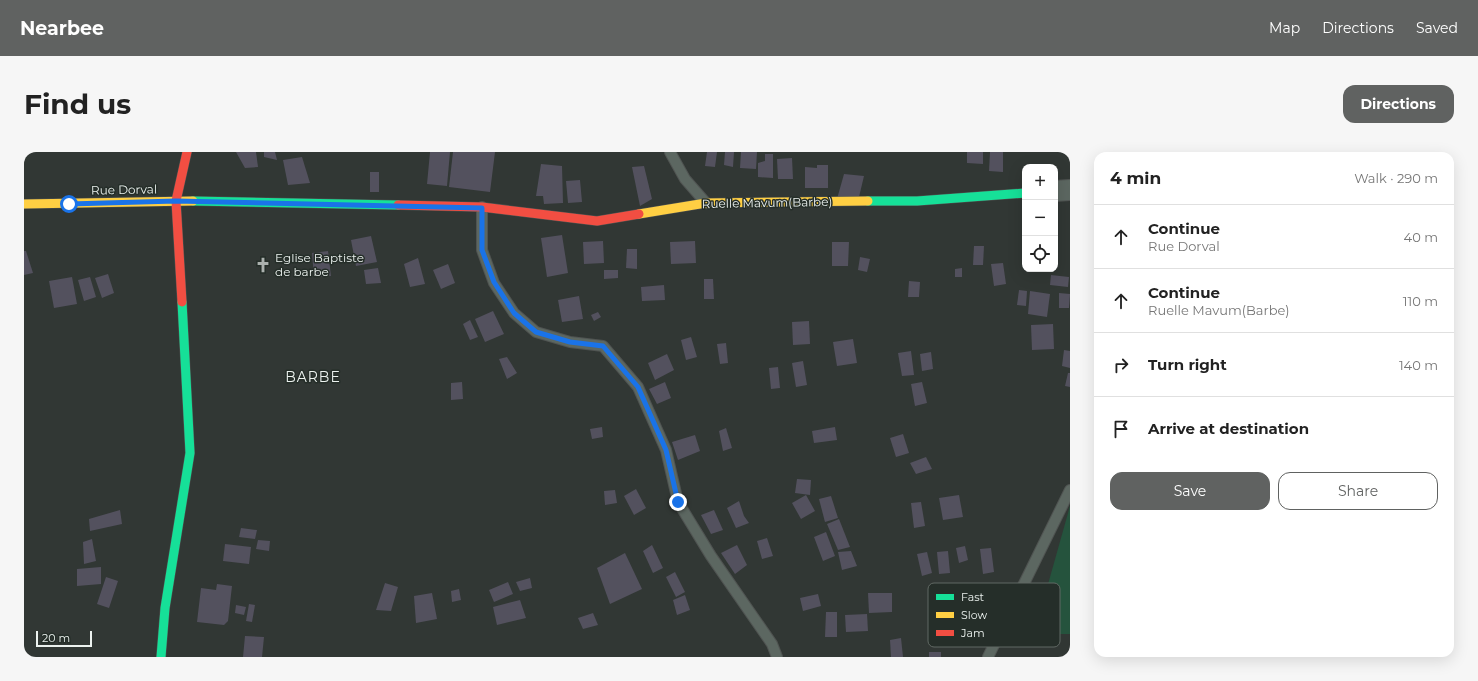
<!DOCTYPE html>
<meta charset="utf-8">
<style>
:root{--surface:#fff;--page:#f6f6f6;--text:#222;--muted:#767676;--line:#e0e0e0;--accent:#606261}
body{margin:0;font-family:Montserrat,sans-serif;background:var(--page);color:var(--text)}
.controls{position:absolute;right:12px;top:12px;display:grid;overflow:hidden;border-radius:8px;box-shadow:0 4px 16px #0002}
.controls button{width:36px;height:36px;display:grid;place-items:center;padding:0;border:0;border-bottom:1px solid var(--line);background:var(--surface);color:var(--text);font:20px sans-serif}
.scale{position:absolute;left:12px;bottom:10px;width:56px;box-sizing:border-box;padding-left:4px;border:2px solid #ecf2ef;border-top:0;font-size:11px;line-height:14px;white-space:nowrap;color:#ecf2ef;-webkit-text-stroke:3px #252e29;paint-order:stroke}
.stop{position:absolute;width:12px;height:12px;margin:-9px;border:3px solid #1a73e8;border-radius:50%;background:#fff}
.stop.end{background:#1a73e8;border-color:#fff;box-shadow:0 1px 4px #0008}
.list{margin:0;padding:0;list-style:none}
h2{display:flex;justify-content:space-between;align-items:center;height:52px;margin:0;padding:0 16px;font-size:17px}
h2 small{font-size:13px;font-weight:400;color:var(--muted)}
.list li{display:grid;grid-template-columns:26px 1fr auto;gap:12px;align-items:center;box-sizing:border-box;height:64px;padding:0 16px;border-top:1px solid var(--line)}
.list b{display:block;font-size:15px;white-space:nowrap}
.list p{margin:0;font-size:13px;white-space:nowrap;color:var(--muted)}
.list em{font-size:13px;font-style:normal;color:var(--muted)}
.actions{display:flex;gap:8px;padding:12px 16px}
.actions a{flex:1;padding:9px 0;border:1px solid var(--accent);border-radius:12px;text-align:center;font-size:14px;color:var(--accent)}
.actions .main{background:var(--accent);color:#fff}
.icon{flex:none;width:22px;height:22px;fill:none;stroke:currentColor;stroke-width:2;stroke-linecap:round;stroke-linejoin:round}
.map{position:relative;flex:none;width:1046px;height:505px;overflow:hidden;border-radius:12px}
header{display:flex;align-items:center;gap:24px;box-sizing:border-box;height:56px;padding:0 20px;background:var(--accent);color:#fff}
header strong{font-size:19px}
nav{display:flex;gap:22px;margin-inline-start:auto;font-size:14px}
.intro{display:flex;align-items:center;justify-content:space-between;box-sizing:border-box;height:96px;padding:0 24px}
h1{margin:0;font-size:28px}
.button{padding:10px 18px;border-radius:12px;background:var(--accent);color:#fff;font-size:14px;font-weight:700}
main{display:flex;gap:24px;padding:0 24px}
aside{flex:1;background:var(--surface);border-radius:12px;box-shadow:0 4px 16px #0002}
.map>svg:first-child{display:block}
.green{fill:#25533d}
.building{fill:#53515e}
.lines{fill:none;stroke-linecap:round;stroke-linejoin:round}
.lane-casing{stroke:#505452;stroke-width:12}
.street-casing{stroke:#505452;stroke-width:22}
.fast-casing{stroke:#505452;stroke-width:10}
.slow-casing{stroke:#505452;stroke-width:10}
.jam-casing{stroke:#505452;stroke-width:10}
.lane{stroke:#5c6761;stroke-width:10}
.street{stroke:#5c6761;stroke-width:20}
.fast{stroke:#16e098;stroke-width:9}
.slow{stroke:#ffcf43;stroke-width:9}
.jam{stroke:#f24e42;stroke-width:9}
.route{stroke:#1a73e8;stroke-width:5}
.labels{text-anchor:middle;stroke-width:3;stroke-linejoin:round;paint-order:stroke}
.street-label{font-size:12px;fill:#ecf2ef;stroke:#252e29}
.poi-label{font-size:12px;fill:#ecf2ef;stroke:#252e29;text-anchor:start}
.quarter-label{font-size:14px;letter-spacing:1px;fill:#ecf2ef;stroke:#252e29}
.key{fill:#252e29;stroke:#616964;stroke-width:1}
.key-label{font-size:11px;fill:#ecf2ef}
</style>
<header>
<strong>Nearbee</strong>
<nav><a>Map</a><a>Directions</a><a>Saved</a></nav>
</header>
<div class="intro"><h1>Find us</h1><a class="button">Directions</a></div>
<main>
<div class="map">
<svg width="1046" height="505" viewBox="0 0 1046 505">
<rect width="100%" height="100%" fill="#313734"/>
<!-- green -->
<polygon class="green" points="1046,354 1046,482 1010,482"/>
<!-- building -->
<g class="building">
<polygon points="212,0 232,0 234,15 221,16"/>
<polygon points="240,0 251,0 253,8 240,5"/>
<polygon points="406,0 426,0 423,34 403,32"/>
<polygon points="429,0 471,0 466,40 425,35"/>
<polygon points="683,0 693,0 691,15 681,14"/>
<polygon points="701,0 710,0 709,15 700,13"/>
<polygon points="717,0 733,0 732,17 716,16"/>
<polygon points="943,0 959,0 959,12 943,11"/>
<polygon points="966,0 979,0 979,20 965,19"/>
<polygon points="741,2 749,2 749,26 734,25 734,11 741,9"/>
<polygon points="278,5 286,31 264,33 259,8"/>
<polygon points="768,6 769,27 754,27 753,7"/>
<polygon points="517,12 538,14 539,51 520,52 519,44 512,44"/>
<polygon points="793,13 804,13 804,36 781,36 781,15 793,16"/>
<polygon points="620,14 628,47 616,54 608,15"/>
<rect x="346" y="20" width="9" height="20"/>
<polygon points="820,22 840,24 835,45 813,47"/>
<polygon points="556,28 558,50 544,51 542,29"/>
<polygon points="538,83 544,121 523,125 517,86"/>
<polygon points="347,84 353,110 332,114 327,88"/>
<polygon points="579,89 580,111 560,112 559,90"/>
<polygon points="671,89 672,111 647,112 646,90"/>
<polygon points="808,90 825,90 824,114 808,114"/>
<polygon points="950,94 960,94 959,113 949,113"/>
<polygon points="603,97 613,97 613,117 602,116"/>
<polygon points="0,99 2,99 9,121 0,123"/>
<polygon points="304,99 307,124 290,125 288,101"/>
<polygon points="836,105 846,107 843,120 834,118"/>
<polygon points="394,106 401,132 386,135 380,112"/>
<polygon points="979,111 982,132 970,134 967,112"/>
<polygon points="424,112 431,131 417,137 409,118"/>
<polygon points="354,116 357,131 342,132 340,118"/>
<polygon points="938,116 938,125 931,125 931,117"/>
<polygon points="580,118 594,118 594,126 580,127"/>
<polygon points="84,122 90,141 78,146 71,126"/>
<polygon points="1027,123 1045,125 1044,135 1026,133"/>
<polygon points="48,125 53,152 30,156 25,129"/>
<polygon points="66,125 72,145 60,149 54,128"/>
<polygon points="680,127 689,127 690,147 680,147"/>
<polygon points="885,129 896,130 895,145 884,145"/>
<polygon points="640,133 641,148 618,149 617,135"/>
<polygon points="995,138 1003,139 1002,154 993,153"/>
<polygon points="1006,139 1026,142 1023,165 1004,162"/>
<polygon points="1035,141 1046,142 1045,156 1035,156"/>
<polygon points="555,144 559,167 538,170 534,148"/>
<polygon points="469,159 480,182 461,190 451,167"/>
<polygon points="574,160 577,165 570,169 567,163"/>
<polygon points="446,168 454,185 446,188 439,172"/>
<polygon points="785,169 786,192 769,193 768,170"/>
<polygon points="1029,172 1030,197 1008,198 1007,173"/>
<polygon points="667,185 673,205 662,208 657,188"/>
<polygon points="829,187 833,211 813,214 809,190"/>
<polygon points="702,191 704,211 696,212 693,192"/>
<polygon points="1040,198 1046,199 1046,216 1038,214"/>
<polygon points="887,199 890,223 878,224 874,201"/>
<polygon points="907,200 909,217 898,219 896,202"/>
<polygon points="643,202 650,218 631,228 624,211"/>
<polygon points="483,205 493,221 483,227 475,207"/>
<polygon points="779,209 783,233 772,235 768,211"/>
<polygon points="754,215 756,236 747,237 745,216"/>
<polygon points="1044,221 1046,221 1046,235 1041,234"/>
<polygon points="438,230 439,247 427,248 427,231"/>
<polygon points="641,230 647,246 633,252 625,237"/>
<polygon points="898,230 903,251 891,254 887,232"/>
<polygon points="578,275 579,285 568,287 566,277"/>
<polygon points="811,275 813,288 790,291 788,279"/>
<polygon points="702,276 708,296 699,299 695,279"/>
<polygon points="879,282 885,301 872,305 866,286"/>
<polygon points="671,283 676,299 654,308 648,290"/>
<polygon points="902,305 908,317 892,322 886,311"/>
<polygon points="773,327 787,328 786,343 771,341"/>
<polygon points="612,337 622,356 610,363 600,344"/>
<polygon points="591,338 593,351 581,353 580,339"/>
<polygon points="782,343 791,359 777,367 768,351"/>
<polygon points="935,343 939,365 919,368 915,346"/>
<polygon points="807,344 814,366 801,370 795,347"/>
<polygon points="715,349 720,364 725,371 712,376 703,356"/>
<polygon points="897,350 901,374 890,376 887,351"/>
<polygon points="96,358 98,372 66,379 65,367"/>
<polygon points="690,358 699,378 687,382 677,363"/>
<polygon points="815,367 826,395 814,398 803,372"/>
<polygon points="217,376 233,378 231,387 215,385"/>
<polygon points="802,380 811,404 799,409 790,385"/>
<polygon points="743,386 749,404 738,407 733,389"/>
<polygon points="68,387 72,409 60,412 59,390"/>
<polygon points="234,388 246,389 245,399 232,397"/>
<polygon points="201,392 227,395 225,412 199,409"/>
<polygon points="628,393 639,416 629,421 619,399"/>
<polygon points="713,393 723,413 711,422 697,401"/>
<polygon points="941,394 944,408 935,411 932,396"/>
<polygon points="967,396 970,420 959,422 956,397"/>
<polygon points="827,399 833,414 818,418 814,400"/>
<polygon points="924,399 926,421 915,422 913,400"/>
<polygon points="903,400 908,421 898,424 893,402"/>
<polygon points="601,401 618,437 586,452 573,416"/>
<polygon points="77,415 77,432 53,434 53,417"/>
<polygon points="651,420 661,440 652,445 642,425"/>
<polygon points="82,425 94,429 85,456 73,452"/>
<polygon points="506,426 508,436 496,439 492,430"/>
<polygon points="484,430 489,442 470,450 465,438"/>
<polygon points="361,431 374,435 367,459 352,458"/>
<polygon points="193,432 208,434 204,469 200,473 173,470 177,436 192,438"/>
<polygon points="435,437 437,448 428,450 427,439"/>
<polygon points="408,441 413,467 392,471 390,444"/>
<polygon points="844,441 868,441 868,460 845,461"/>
<polygon points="794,442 797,454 779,459 776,446"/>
<polygon points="661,443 666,458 653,463 649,448"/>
<polygon points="496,448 502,466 473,473 469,455"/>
<polygon points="225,452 231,453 228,470 222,469"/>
<polygon points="212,453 222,455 220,463 211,461"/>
<polygon points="802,460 813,460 813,485 801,485"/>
<polygon points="569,461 574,473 559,477 554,466"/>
<polygon points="843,462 844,479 822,480 821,463"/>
<polygon points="221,484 240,485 238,505 219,505"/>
<polygon points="877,486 879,505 867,505 866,488"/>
<rect x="905" y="500" width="12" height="5"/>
</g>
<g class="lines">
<!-- lane casing -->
<g class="lane-casing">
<g id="lane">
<polyline points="646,0 661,27 682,51"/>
<polyline points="458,55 458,98 470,131 490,161 512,180 546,190 579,194 614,235 642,298 654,350 687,404 748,492 753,505"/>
<polyline points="964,505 1046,338"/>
</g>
</g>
<!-- street casing -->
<g class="street-casing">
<polyline id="street" points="1031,39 1046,38"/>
</g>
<!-- fast casing -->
<g class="fast-casing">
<g id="fast">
<polyline points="169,49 374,53"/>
<polyline points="844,49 893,49 1001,41"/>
<polyline points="137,505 141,456 166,301 158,150"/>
</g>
</g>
<!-- slow casing -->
<g class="slow-casing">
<g id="slow">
<polyline points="0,52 169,49"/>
<polyline points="615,62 682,51 844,49"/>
</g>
</g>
<!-- jam casing -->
<g class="jam-casing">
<g id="jam">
<polyline points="374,53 458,55 573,69 615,62"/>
<polyline points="158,150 152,49 163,0"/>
</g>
</g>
<!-- lane -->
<use href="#lane" class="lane"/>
<!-- street -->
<use href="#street" class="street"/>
<!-- fast -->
<use href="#fast" class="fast"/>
<!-- slow -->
<use href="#slow" class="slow"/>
<!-- jam -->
<use href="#jam" class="jam"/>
</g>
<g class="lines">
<!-- route -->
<polyline class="route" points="45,52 152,49 458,56 458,98 470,130 490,161 512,180 546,190 579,194 614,235 642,298 654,350"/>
</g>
<!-- icons -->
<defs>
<g id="church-bare" transform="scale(1.2)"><path d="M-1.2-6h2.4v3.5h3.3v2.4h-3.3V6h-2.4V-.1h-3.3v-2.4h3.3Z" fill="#abb1ae" stroke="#252e29" stroke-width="2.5" paint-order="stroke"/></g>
</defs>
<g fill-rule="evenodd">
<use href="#church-bare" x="239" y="113"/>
</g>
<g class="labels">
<!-- street labels -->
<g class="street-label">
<text transform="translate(100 38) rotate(-1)" y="4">Rue Dorval</text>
<text transform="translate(743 51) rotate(-1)" y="4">Ruelle Mavum(Barbe)</text>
</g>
<!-- poi labels -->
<g class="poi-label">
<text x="251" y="110">Eglise Baptiste<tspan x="251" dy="14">de barbe</tspan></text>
</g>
<!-- quarter labels -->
<g class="quarter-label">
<text x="289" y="230">BARBE</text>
</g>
</g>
<!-- legend -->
<rect x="904" y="431" width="132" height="64" rx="6" class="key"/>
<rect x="912" y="442" width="18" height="6" fill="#16e098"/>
<rect x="912" y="460" width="18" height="6" fill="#ffcf43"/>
<rect x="912" y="478" width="18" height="6" fill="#f24e42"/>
<g class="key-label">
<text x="937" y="449">Fast</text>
<text x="937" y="467">Slow</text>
<text x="937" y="485">Jam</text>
</g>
</svg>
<div class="controls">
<button>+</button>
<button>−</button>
<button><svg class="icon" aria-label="locate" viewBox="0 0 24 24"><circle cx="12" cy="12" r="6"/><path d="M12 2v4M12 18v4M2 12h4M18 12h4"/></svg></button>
</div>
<div class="scale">20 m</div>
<div class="stop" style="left:45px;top:52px"></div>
<div class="stop end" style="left:654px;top:350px"></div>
</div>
<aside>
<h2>4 min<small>Walk · 290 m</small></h2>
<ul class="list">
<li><svg class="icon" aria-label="ahead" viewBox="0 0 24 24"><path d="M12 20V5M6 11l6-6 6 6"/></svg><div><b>Continue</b><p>Rue Dorval</p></div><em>40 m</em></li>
<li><svg class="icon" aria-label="ahead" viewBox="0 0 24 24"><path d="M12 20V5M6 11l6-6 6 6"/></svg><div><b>Continue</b><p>Ruelle Mavum(Barbe)</p></div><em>110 m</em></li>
<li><svg class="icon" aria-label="right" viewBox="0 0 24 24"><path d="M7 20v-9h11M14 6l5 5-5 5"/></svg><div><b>Turn right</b></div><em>140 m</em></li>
<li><svg class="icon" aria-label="arrive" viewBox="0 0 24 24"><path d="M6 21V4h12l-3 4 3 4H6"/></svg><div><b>Arrive at destination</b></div></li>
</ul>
<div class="actions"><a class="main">Save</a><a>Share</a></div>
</aside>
</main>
